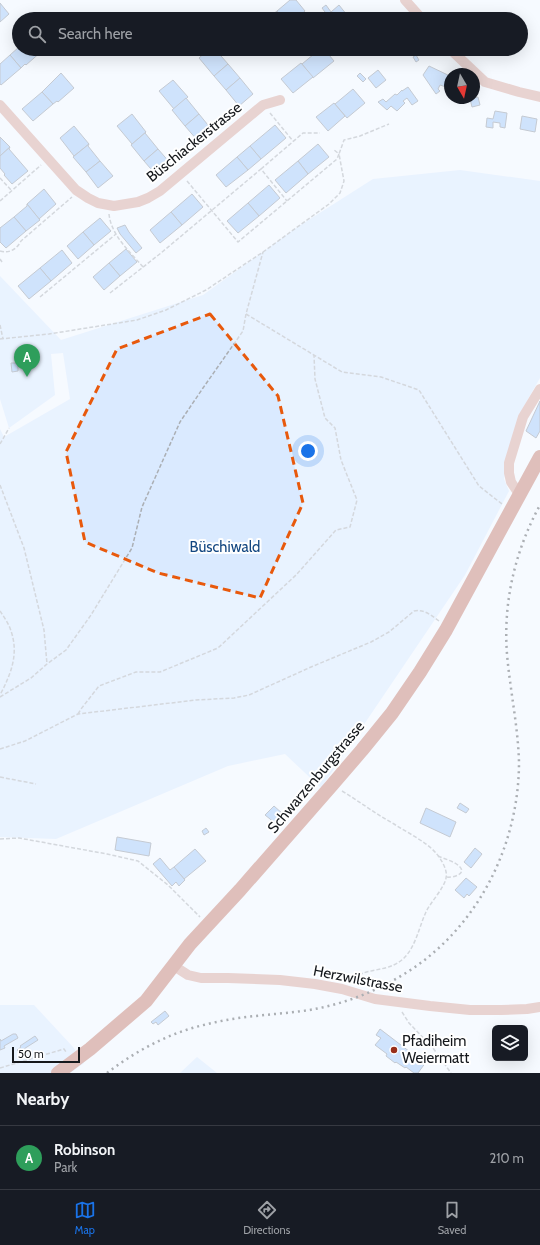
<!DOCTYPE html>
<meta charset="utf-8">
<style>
:root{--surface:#171b24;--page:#20242c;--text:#f1f3f6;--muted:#9ea1a6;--line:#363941;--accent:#1a73e8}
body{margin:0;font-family:Cabin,sans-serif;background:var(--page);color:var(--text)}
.controls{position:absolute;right:12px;bottom:12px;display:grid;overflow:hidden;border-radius:6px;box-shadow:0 4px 16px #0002}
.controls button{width:36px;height:36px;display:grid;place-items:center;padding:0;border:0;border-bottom:1px solid var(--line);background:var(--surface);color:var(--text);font:20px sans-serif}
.compass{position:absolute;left:444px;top:68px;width:36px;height:36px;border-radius:50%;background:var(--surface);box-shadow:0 4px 16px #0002;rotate:171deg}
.scale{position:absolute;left:12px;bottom:10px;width:68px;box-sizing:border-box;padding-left:4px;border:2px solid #15181c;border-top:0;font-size:11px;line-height:14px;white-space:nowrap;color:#15181c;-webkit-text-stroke:3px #fff;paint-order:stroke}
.you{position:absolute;left:308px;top:451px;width:14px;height:14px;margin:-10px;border:3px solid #fff;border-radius:50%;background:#1a73e8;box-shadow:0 0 0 6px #1a73e833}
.badge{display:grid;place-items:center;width:26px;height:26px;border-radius:50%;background:var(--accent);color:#fff;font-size:13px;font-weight:700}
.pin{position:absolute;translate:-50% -33px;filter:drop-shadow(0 1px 2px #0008)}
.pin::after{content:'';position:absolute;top:21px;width:14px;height:12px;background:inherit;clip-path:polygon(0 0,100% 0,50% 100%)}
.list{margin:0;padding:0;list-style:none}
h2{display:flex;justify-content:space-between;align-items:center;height:52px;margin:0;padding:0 16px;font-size:17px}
h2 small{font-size:13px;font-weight:400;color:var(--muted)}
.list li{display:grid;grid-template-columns:26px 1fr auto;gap:12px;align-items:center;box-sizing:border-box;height:64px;padding:0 16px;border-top:1px solid var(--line)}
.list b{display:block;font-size:15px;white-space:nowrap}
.list p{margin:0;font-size:13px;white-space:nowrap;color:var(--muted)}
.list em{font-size:13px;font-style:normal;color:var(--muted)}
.icon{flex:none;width:22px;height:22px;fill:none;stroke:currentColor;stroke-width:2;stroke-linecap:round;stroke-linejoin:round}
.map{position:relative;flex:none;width:540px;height:1073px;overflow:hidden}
.search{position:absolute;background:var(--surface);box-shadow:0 4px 16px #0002;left:12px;right:12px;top:12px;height:44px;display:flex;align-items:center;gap:10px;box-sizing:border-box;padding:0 14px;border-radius:22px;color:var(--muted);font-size:15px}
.sheet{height:116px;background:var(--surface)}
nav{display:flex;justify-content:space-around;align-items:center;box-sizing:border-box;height:56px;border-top:1px solid var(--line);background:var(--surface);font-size:11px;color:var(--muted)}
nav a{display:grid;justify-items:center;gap:2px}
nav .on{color:var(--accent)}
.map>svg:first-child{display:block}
.green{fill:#daeaff}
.building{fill:#a0c7f8;stroke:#89919c}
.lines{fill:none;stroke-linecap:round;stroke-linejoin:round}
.path{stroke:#abafb4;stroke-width:1.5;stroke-dasharray:4 2;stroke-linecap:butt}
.minor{stroke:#d8a499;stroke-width:10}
.secondary{stroke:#c37969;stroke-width:14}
.rail{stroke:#505458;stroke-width:2.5;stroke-dasharray:2 4;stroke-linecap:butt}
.marked{fill:none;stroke:#e8590c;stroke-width:3;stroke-dasharray:8 5;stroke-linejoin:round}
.poi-dot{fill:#982e1a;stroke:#fff;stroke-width:1.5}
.labels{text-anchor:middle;stroke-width:4;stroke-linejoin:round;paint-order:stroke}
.street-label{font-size:15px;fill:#15181c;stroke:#fff}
.park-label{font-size:15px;fill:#134781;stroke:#fff}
.poi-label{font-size:15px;fill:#15181c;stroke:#fff;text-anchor:start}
</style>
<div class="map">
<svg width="540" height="1073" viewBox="0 0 540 1073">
<rect width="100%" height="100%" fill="#f6faff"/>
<!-- green -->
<g class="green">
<polygon points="460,170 540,181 540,378 528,399 514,430 504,479 509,491 465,575 321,788 285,754 228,766 56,839 0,837 0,429 4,437 70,399 63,353 51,354 55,395 9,428 0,399 0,276 61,340 203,295 296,228 373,179"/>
<polygon points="0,1005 34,1005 73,1047 84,1063 70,1073 0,1073"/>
<polygon points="197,1057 217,1073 180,1073"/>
</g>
<!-- building -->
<g class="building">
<polygon points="290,0 296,0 305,11 296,19 284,19 277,11"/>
<polygon points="0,3 9,14 0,22"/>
<polygon points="326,5 331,12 339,5 347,15 342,19 332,19 329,15 328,16 322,8"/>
<polygon points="277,11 284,19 267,19"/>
<polygon points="19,47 19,49 40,49 42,51 26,65 25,64 21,68 10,55"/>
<polygon points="209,49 215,49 228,64 214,76 199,58"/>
<polygon points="320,49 324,49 334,61 313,78 302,64"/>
<polygon points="10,55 21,68 1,85 0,84 0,64"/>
<polygon points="416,55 419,60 416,62 413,57"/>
<polygon points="301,63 313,77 293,93 281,79"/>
<polygon points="228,64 240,78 226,90 214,76"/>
<polygon points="429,66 450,76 450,85 449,88 440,85 438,89 440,91 436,94 423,75"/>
<polygon points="378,70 386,80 376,88 368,78"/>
<polygon points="61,73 74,88 58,102 57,101 53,104 42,92"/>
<polygon points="360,73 366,79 363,82 357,76"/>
<polygon points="240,78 253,94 239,106 226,90"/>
<polygon points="173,80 188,97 174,109 159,91"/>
<polygon points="408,87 418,101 412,105 407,98 403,101 405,103 397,111 391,106 387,110 378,102 383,99 386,102 395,94 397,95 402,90 402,91"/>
<polygon points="353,89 365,103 347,118 335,104"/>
<polygon points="42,92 53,104 33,121 22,109"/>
<polygon points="478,97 480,105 472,107 470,99"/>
<polygon points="186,98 199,114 185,126 172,110"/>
<polygon points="334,103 345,116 328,131 316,117"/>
<polygon points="495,111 507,113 505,128 500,127 500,123 493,122 493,128 486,127 487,118 493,119"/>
<polygon points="132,114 146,132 132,144 117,126"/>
<polygon points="199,114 212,130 198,141 185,126"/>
<polygon points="522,116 537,119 535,132 520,129"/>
<polygon points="275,125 286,138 261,159 250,146"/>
<polygon points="74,126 89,144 74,156 60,138"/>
<polygon points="146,132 145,133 158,149 144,161 131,145"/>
<polygon points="0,137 10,147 0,156"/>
<polygon points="89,144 88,146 100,161 86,172 73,157"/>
<polygon points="318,144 329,157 308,174 298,161"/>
<polygon points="250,146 261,159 248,170 237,157"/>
<polygon points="10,147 9,149 28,171 12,184 4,175 5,174 0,168 0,156"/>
<polygon points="158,149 171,164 157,176 144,161"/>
<polygon points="237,157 248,170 226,187 216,175"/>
<polygon points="100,161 113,176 98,188 86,172"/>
<polygon points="298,161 308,174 286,193 275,180"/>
<polygon points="269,185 280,198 259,216 248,203"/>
<polygon points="44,189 56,204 39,219 27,204"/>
<polygon points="192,194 203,207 182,225 171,212"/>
<polygon points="248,203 259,216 238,233 227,221"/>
<polygon points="27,204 40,220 26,231 14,217 27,206"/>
<polygon points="171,212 182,225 160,243 150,230"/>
<polygon points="14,217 26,231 6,248 0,242 0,228"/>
<polygon points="100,218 111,231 94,245 83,232"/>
<polygon points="125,225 129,232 142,248 136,253 120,234 117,228"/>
<polygon points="83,232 94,245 78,259 67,246"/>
<polygon points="126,249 137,262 120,276 109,263"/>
<polygon points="62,250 72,263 51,281 40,268"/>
<polygon points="109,263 120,276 104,290 93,277"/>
<polygon points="40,268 51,281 29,299 18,286"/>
<polygon points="11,363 18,363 18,371 12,372"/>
<polygon points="540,401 540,431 536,438 526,431"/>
<polygon points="460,803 469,809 466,813 457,808"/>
<polygon points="274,806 283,814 275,823 265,815"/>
<polygon points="426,808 456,822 450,837 420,823"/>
<polygon points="206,828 209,832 204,835 202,831"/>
<polygon points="117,837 151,843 149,856 115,850"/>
<polygon points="475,848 482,854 471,868 464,862"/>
<polygon points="195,849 206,861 184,879 174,867"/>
<polygon points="160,858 170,870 174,867 185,880 179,886 176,882 172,886 153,864"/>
<polygon points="466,878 477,887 469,896 467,894 464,898 455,890"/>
<polygon points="165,1011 169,1016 158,1025 156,1022 153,1024 151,1022"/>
<polygon points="380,1029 414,1055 415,1054 426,1062 418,1073 414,1073 406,1067 405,1068 396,1062 395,1063 386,1056 387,1054 375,1045 381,1038 376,1035"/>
<polygon points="13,1034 16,1034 18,1038 4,1046 5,1048 0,1050 0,1039 1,1041"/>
<polygon points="35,1036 38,1040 19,1052 17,1050 21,1047 20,1046"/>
</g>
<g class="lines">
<!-- path -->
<g class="path">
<polyline points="270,113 293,141"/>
<polyline points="261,169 303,133 320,133"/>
<polyline points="0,178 11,190"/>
<polyline points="187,181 238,242 337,159 339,154 333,149"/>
<polyline points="0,201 41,165"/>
<path d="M109 214C111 235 130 252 143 267"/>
<path d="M0 251C9 254 17 249 21 241L72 197"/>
<polyline points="0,259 2,262"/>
<polyline points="110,293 161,253 261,169 287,201"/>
<polyline points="40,297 116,234"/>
<polyline points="246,314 342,372 381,377 419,390 479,486 502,504"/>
<polyline points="0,325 3,339"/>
<polyline points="0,339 49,334 137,320 166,310 206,290 263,252 329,204 340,193 344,181 339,154 344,140 360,136 389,124"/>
<polyline points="0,444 9,428"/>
<polyline points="0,485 24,548 44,630 47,664"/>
<path d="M0 611C4 617 9 624 11 631 19 654 11 674 0 695"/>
<polyline points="0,697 31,678 47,664 66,650 91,615 132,548 142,507 180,422 203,388 243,331 246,314 263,252"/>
<polyline points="78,714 81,709 99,686 136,672 160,672 218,648 296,575 336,530 350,527 357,500 341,460 335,428 325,418 315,379 314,355"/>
<path d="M0 749 25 741 78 714 196 700 234 698 249 695 311 667 371 642 389 632 414 611C424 609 431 615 439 621"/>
<polyline points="0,777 36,784"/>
<path d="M342 791C360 802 376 814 394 824 408 833 425 841 436 853 441 859 448 870 446 878 445 887 430 903 426 912 419 927 416 946 404 958 388 974 363 966 349 982"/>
<polyline points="0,839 19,838 107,854 138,861 168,885 200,917"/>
<path d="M438 856C444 859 454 861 459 866 468 874 452 878 447 877"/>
<polyline points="402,1012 409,1023 433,1048 451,1073"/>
<polyline points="0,1068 64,1049 66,1052"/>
</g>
<!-- minor -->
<g class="minor">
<polyline points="405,0 422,19"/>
<polyline points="450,49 485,82 519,92 540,97"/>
<polyline points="0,105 76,190 88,198 98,203 114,206 138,202 148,198 160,191 263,105 280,100"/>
<polyline points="519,494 511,482 509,473 509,463 523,417 540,389"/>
<polyline points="174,966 188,975 201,978 228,978 280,980 315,984 342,989 375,999 430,1006 470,1010 501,1010 527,1009 540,1007"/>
</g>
<!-- secondary -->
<polyline class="secondary" points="58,1073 90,1049 146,1001 190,944 240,890 332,785 362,750 392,713 420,672 446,630 540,457"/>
<!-- rail -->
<path class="rail" d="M107 1073C137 1050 171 1032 208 1024 239 1016 271 1015 303 1011 344 1005 381 990 415 967 481 921 519 842 519 762 518 726 510 690 507 654 503 602 515 551 540 505"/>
</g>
<!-- marked area -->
<path d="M0 0H540V1073H0ZM210 314 278 396 303 503 260 598 158 573 85 542 66 452 117 349Z" fill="#f6faff" fill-opacity=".55" fill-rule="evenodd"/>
<path class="marked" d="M210 314 278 396 303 503 260 598 158 573 85 542 66 452 117 349Z"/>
<!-- markers -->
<circle class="poi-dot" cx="394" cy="1050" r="4"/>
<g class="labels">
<!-- street labels -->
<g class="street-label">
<text transform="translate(194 142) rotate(-39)" y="5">Büschiackerstrasse</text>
<text transform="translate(316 777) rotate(-50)" y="5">Schwarzenburgstrasse</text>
<text transform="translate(358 979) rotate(11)" y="5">Herzwilstrasse</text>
</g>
<!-- park labels -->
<g class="park-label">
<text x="225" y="552">Büschiwald</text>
</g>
<!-- poi labels -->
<g class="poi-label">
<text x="402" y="1046">Pfadiheim<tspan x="402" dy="17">Weiermatt</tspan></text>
</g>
</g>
</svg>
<div class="controls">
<button><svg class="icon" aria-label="layers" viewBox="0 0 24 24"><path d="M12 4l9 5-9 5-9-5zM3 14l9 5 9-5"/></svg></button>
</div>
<svg class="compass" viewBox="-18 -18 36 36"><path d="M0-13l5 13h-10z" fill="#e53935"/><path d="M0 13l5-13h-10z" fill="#9ea1a6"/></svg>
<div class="scale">50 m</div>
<div class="you"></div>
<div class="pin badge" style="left:27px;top:377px;background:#2e9e5b">A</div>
<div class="search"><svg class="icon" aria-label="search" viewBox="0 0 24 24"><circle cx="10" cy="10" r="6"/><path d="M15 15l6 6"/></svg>Search here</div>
</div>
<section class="sheet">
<h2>Nearby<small></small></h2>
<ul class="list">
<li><span class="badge" style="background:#2e9e5b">A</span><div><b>Robinson</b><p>Park</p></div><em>210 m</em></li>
</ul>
</section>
<nav>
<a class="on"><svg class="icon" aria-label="map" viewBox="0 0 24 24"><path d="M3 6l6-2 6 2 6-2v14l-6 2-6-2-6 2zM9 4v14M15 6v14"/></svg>Map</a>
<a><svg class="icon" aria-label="directions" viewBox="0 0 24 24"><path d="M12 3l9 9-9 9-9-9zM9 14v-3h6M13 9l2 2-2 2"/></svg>Directions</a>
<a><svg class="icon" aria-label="saved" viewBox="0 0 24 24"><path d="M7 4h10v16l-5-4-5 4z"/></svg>Saved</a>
</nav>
